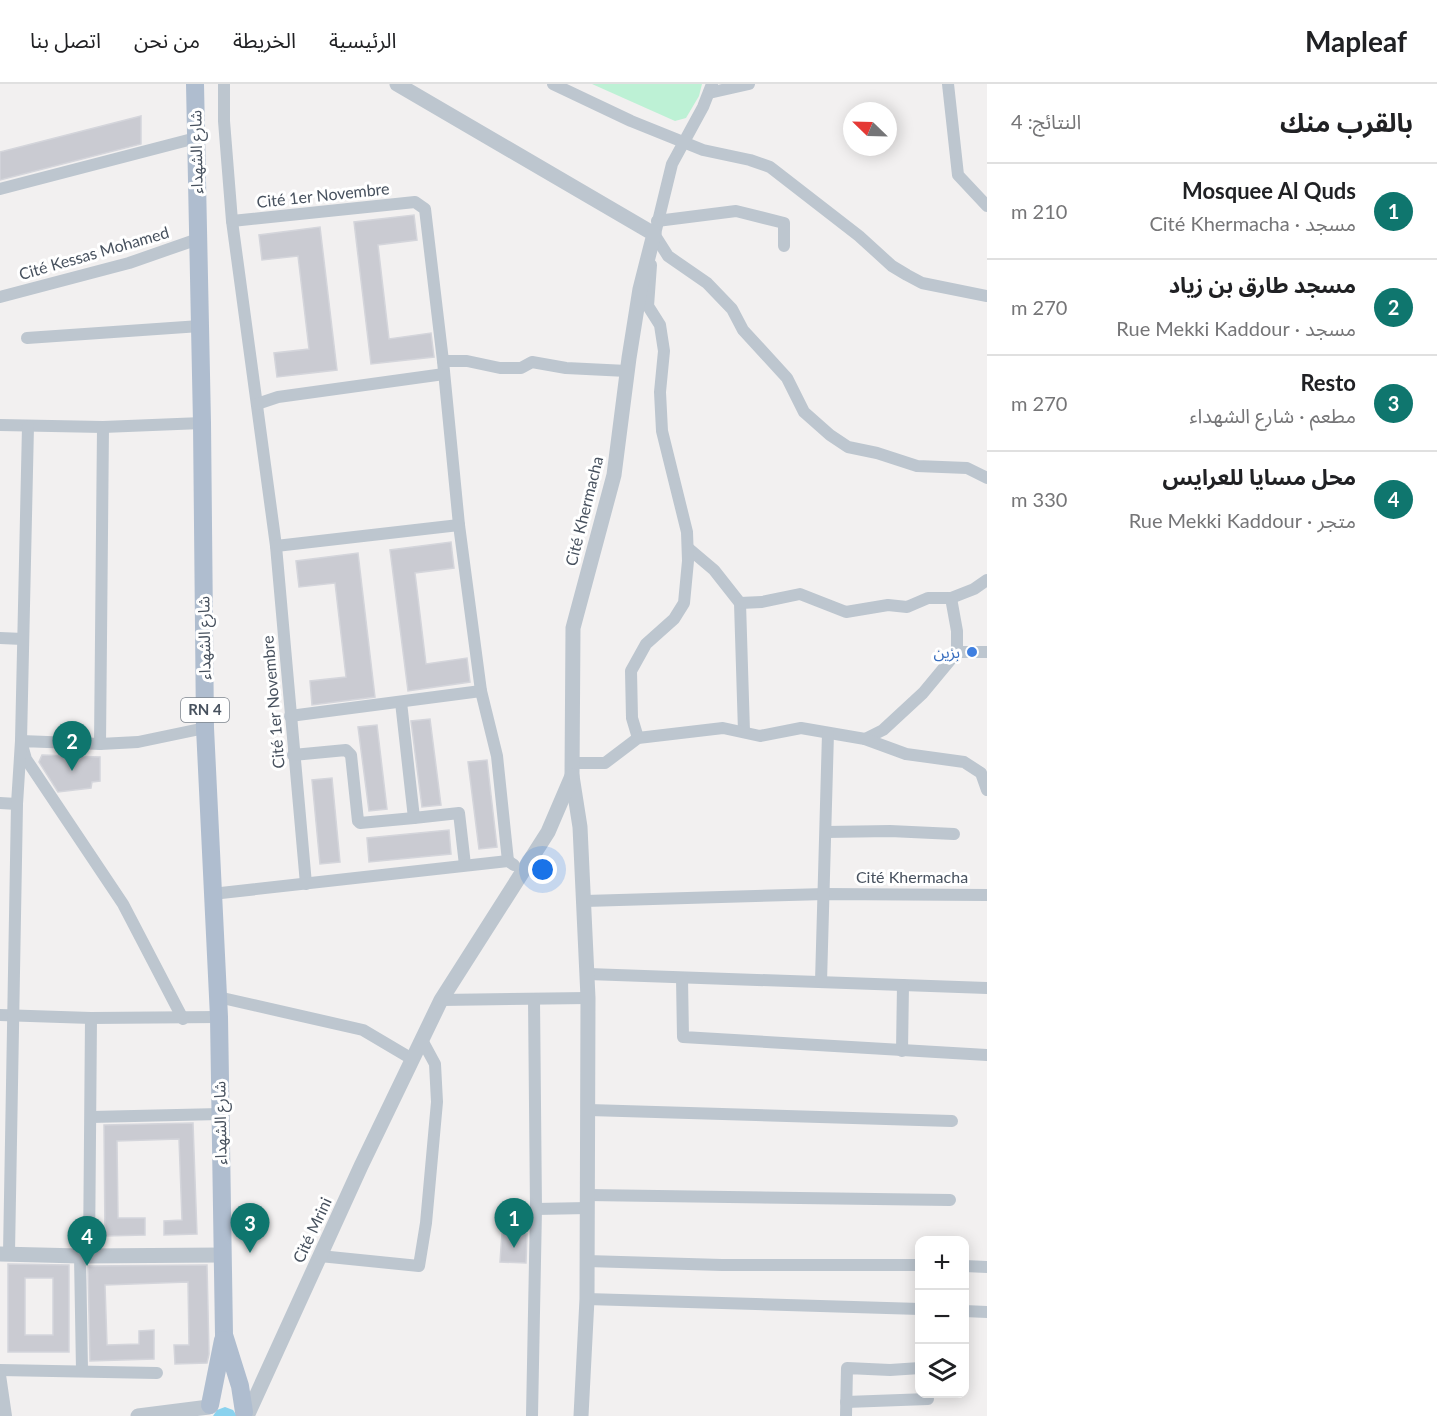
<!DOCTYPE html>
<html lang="ar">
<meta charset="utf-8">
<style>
:root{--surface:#fff;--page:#f2f2f2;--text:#202124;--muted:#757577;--line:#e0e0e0;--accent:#0f766e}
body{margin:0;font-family:Lato,"Noto Sans Arabic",sans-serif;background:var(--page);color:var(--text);direction:rtl}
.controls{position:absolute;right:18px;bottom:18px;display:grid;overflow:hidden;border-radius:12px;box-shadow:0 3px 15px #0003}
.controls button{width:54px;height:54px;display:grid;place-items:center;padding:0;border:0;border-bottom:2px solid var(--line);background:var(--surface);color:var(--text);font:30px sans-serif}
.compass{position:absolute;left:843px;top:18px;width:54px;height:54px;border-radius:50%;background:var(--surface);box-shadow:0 3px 15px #0003;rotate:293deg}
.you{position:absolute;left:543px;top:786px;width:21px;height:21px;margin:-15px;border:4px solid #fff;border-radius:50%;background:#1a73e8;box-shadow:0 0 0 9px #1a73e833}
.badge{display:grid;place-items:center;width:39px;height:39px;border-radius:50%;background:var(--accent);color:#fff;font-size:20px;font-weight:700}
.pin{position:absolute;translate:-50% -50px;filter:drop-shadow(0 2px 3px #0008)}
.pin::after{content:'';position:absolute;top:32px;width:21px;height:18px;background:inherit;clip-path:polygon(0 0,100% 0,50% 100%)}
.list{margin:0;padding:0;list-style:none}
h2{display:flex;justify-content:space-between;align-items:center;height:78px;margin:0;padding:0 24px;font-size:26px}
h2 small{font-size:20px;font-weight:400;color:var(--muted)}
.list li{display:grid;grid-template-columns:39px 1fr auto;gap:18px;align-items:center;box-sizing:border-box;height:96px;padding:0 24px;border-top:2px solid var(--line)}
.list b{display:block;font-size:22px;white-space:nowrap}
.list p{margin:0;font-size:20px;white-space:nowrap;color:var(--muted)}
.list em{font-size:20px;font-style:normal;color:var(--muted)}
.icon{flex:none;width:33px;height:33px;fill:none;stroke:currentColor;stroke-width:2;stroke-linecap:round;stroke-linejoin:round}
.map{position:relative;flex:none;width:987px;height:1332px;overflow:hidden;direction:ltr}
header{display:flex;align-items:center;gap:36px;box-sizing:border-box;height:84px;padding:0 30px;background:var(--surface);border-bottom:2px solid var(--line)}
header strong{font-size:28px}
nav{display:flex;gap:33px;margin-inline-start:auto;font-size:21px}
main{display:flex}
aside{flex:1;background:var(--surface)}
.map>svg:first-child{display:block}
.green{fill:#bdf1d5}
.water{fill:#8ad2ee}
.building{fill:#cacbd2;stroke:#d4d5db;stroke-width:1.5;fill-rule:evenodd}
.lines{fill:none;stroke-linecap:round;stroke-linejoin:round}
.minor{stroke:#bdc6cf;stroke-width:12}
.tertiary{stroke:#bdc6cf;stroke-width:15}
.primary{stroke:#afbdcf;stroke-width:18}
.shop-dot{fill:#3f7fe0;stroke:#fff;stroke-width:2}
.labels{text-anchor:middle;stroke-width:6;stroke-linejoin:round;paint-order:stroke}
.shield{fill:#fff;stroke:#7e858e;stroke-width:1.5}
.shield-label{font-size:15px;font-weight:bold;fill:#47515e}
.street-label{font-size:16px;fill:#47515e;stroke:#fff}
.shop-label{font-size:16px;fill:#366cbe;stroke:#fff;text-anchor:end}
</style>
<header>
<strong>Mapleaf</strong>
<nav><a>الرئيسية</a><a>الخريطة</a><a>من نحن</a><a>اتصل بنا</a></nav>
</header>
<main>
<aside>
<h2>بالقرب منك<small>النتائج: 4</small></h2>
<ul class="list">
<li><span class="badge">1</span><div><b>Mosquee Al Quds</b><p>مسجد · Cité Khermacha</p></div><em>210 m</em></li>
<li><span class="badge">2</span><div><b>مسجد طارق بن زياد</b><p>مسجد · Rue Mekki Kaddour</p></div><em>270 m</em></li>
<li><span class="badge">3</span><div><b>Resto</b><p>مطعم · شارع الشهداء</p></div><em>270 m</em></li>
<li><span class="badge">4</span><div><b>محل مسايا للعرايس</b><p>متجر · Rue Mekki Kaddour</p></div><em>330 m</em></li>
</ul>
</aside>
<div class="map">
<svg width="987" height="1332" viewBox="0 0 987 1332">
<rect width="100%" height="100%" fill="#f2f0f0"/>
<!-- green -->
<polygon class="green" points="592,0 702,0 699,12 686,34 675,37"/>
<!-- water -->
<polygon class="water" points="225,1323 233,1326 237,1332 213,1332 217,1326"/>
<!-- building -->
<g class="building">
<polygon points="141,32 141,60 0,96 0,68"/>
<polygon points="414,131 417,156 378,161 389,255 431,249 434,273 371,280 354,138"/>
<polygon points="320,143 337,286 277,293 274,269 309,265 298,172 262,176 259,151"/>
<polygon points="451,458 454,484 415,489 426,580 467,574 470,598 408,607 390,466"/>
<polygon points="358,469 375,613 312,621 310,597 346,593 335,499 299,503 296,477"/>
<polygon points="430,635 441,721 422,723 411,637"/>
<polygon points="377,641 387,725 369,727 358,643"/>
<polygon points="42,671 100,673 100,697 92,698 91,704 58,708 39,678"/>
<polygon points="487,676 497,763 479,765 468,678"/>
<polygon points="332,694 340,778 320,780 312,696"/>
<polygon points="449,746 451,770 369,778 367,754"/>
<polygon points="193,1039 197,1150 164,1151 164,1137 182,1136 179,1055 117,1057 118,1134 145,1134 145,1151 105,1152 104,1041"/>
<polygon points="502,1149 527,1150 526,1179 500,1178"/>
<path d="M8 1180 69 1181V1268H8ZM25 1194H53V1251H25Z"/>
<polygon points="207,1181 209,1270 207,1279 175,1280 174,1261 189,1261 188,1198 105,1201 107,1261 139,1260 139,1247 154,1246 154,1275 90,1277 88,1182"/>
</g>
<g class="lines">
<!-- minor -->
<g class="minor">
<polyline points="224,0 224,37 232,137 276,462 306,800"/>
<polyline points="553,0 631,37 703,66 750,76 770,83 859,152 892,182 907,191 922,199 987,212"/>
<polyline points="948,0 958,91 987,122"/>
<polyline points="709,9 749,0"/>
<polyline points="0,105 196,54"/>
<polyline points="232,137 415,118 425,125 443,277 459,441 481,607 497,672 508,777"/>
<polyline points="657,137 736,127 784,139 784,162"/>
<polyline points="654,150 668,172 707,199 732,225 743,246 787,294 804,328 830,351 848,363 877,369 917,382 967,384 987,394"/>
<polyline points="653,158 672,80 703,23 712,0"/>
<polyline points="0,213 129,179 198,155"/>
<polyline points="27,254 200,242"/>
<polyline points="443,277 467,277 500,284 521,284 532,278 566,284 627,287"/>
<polyline points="257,320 278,313 444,290"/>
<polyline points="0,341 103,343 202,339"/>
<polyline points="276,462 459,441"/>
<polyline points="688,464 714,486 740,519 744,648"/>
<polyline points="740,519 762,518 800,510 846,528 888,521 907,523 928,514 951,514 974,505 987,496"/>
<polyline points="0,554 23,555"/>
<polyline points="957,568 987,568"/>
<polyline points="401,618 414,734 459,729 465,781"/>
<polyline points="290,632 481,607"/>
<polyline points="638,654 632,634 631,587 646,560 674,535 684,519 688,477 687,448 662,347 660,308 664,267 660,241 648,222 651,181"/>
<polyline points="865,655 883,646 923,609 957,568 957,547 951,514"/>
<polyline points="100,660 103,343"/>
<polyline points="293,671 346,666 351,671 358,737 360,739 414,734"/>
<polyline points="572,679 605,679 638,654 723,644 760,652 801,644 865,655 906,670 964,678 981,689 987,706"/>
<polyline points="0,719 17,720"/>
<polyline points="826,748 890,747 954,750"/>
<polyline points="212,810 508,777 514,781"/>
<polyline points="585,817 825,810 987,811"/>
<polyline points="588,890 987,904"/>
<polyline points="682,894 683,953 987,971"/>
<polyline points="821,898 828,649"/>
<polyline points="218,913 363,946 412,975"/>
<polyline points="441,916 588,914"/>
<polyline points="0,931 91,934 219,933"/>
<polyline points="183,935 123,820 26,675 21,657 100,660 138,658 205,644"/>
<polyline points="902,967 903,901"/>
<polyline points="589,1026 952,1037"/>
<polyline points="91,1033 220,1030"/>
<polyline points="587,1111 950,1116"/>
<polyline points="536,1125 587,1124"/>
<polyline points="9,1169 17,720 21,657 28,342"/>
<polyline points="80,1172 82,1286"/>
<polyline points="89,1172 91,934"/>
<polyline points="320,1172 419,1182 426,1139 437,1018 435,980 422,956"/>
<polyline points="587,1177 722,1181 920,1181"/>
<polyline points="964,1182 987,1183"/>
<polyline points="587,1215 920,1225"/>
<polyline points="964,1227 987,1228"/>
<polyline points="0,1286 157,1289"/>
<polyline points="0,1291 6,1332"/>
<polyline points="846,1318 928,1315"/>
<polyline points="532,1332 536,1125 534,915"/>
<polyline points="846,1332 847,1284 890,1286 920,1284"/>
</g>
<!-- tertiary -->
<g class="tertiary">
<polyline points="397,0 654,150 640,205 629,274 614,391 573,544 572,692 580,743 588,914 587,1215 581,1332"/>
<polyline points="0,1170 80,1172 222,1171"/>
<polyline points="138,1332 209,1323"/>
<polyline points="247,1332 361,1082 441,916 548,748 572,692"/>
</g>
<!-- primary -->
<g class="primary">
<polyline points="195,0 202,339 205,644 219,933 224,1251 240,1302 244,1328"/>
<polyline points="210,1321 223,1256"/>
</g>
</g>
<!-- markers -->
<circle class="shop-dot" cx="972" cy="568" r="6"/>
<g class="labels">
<!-- shield labels -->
<rect class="shield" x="181" y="614" width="48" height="24" rx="4.5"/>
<g class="shield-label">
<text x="205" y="631">RN 4</text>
</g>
<!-- street labels -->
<g class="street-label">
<text transform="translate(196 68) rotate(-91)" y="6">شارع الشهداء</text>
<text transform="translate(323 111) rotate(-6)" y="6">Cité 1er Novembre</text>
<text transform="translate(94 169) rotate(-16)" y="6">Cité Kessas Mohamed</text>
<text transform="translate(584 427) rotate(-76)" y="6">Cité Khermacha</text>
<text transform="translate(204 554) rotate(-91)" y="6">شارع الشهداء</text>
<text transform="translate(273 618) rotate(-95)" y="6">Cité 1er Novembre</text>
<text x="912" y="799">Cité Khermacha</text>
<text transform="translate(220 1039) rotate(-91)" y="6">شارع الشهداء</text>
<text transform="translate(312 1146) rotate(-65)" y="6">Cité Mrini</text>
</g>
<!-- shop labels -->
<g class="shop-label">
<text x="960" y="574">بزين</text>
</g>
</g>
</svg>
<div class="controls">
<button>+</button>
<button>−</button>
<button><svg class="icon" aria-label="layers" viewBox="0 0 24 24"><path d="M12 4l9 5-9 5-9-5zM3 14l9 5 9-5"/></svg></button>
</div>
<svg class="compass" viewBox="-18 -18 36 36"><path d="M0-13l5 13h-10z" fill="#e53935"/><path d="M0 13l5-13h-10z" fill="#757577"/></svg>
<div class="you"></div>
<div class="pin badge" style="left:514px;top:1164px">1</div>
<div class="pin badge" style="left:72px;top:687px">2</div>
<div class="pin badge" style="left:250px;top:1169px">3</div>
<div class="pin badge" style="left:87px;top:1182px">4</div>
</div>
</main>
